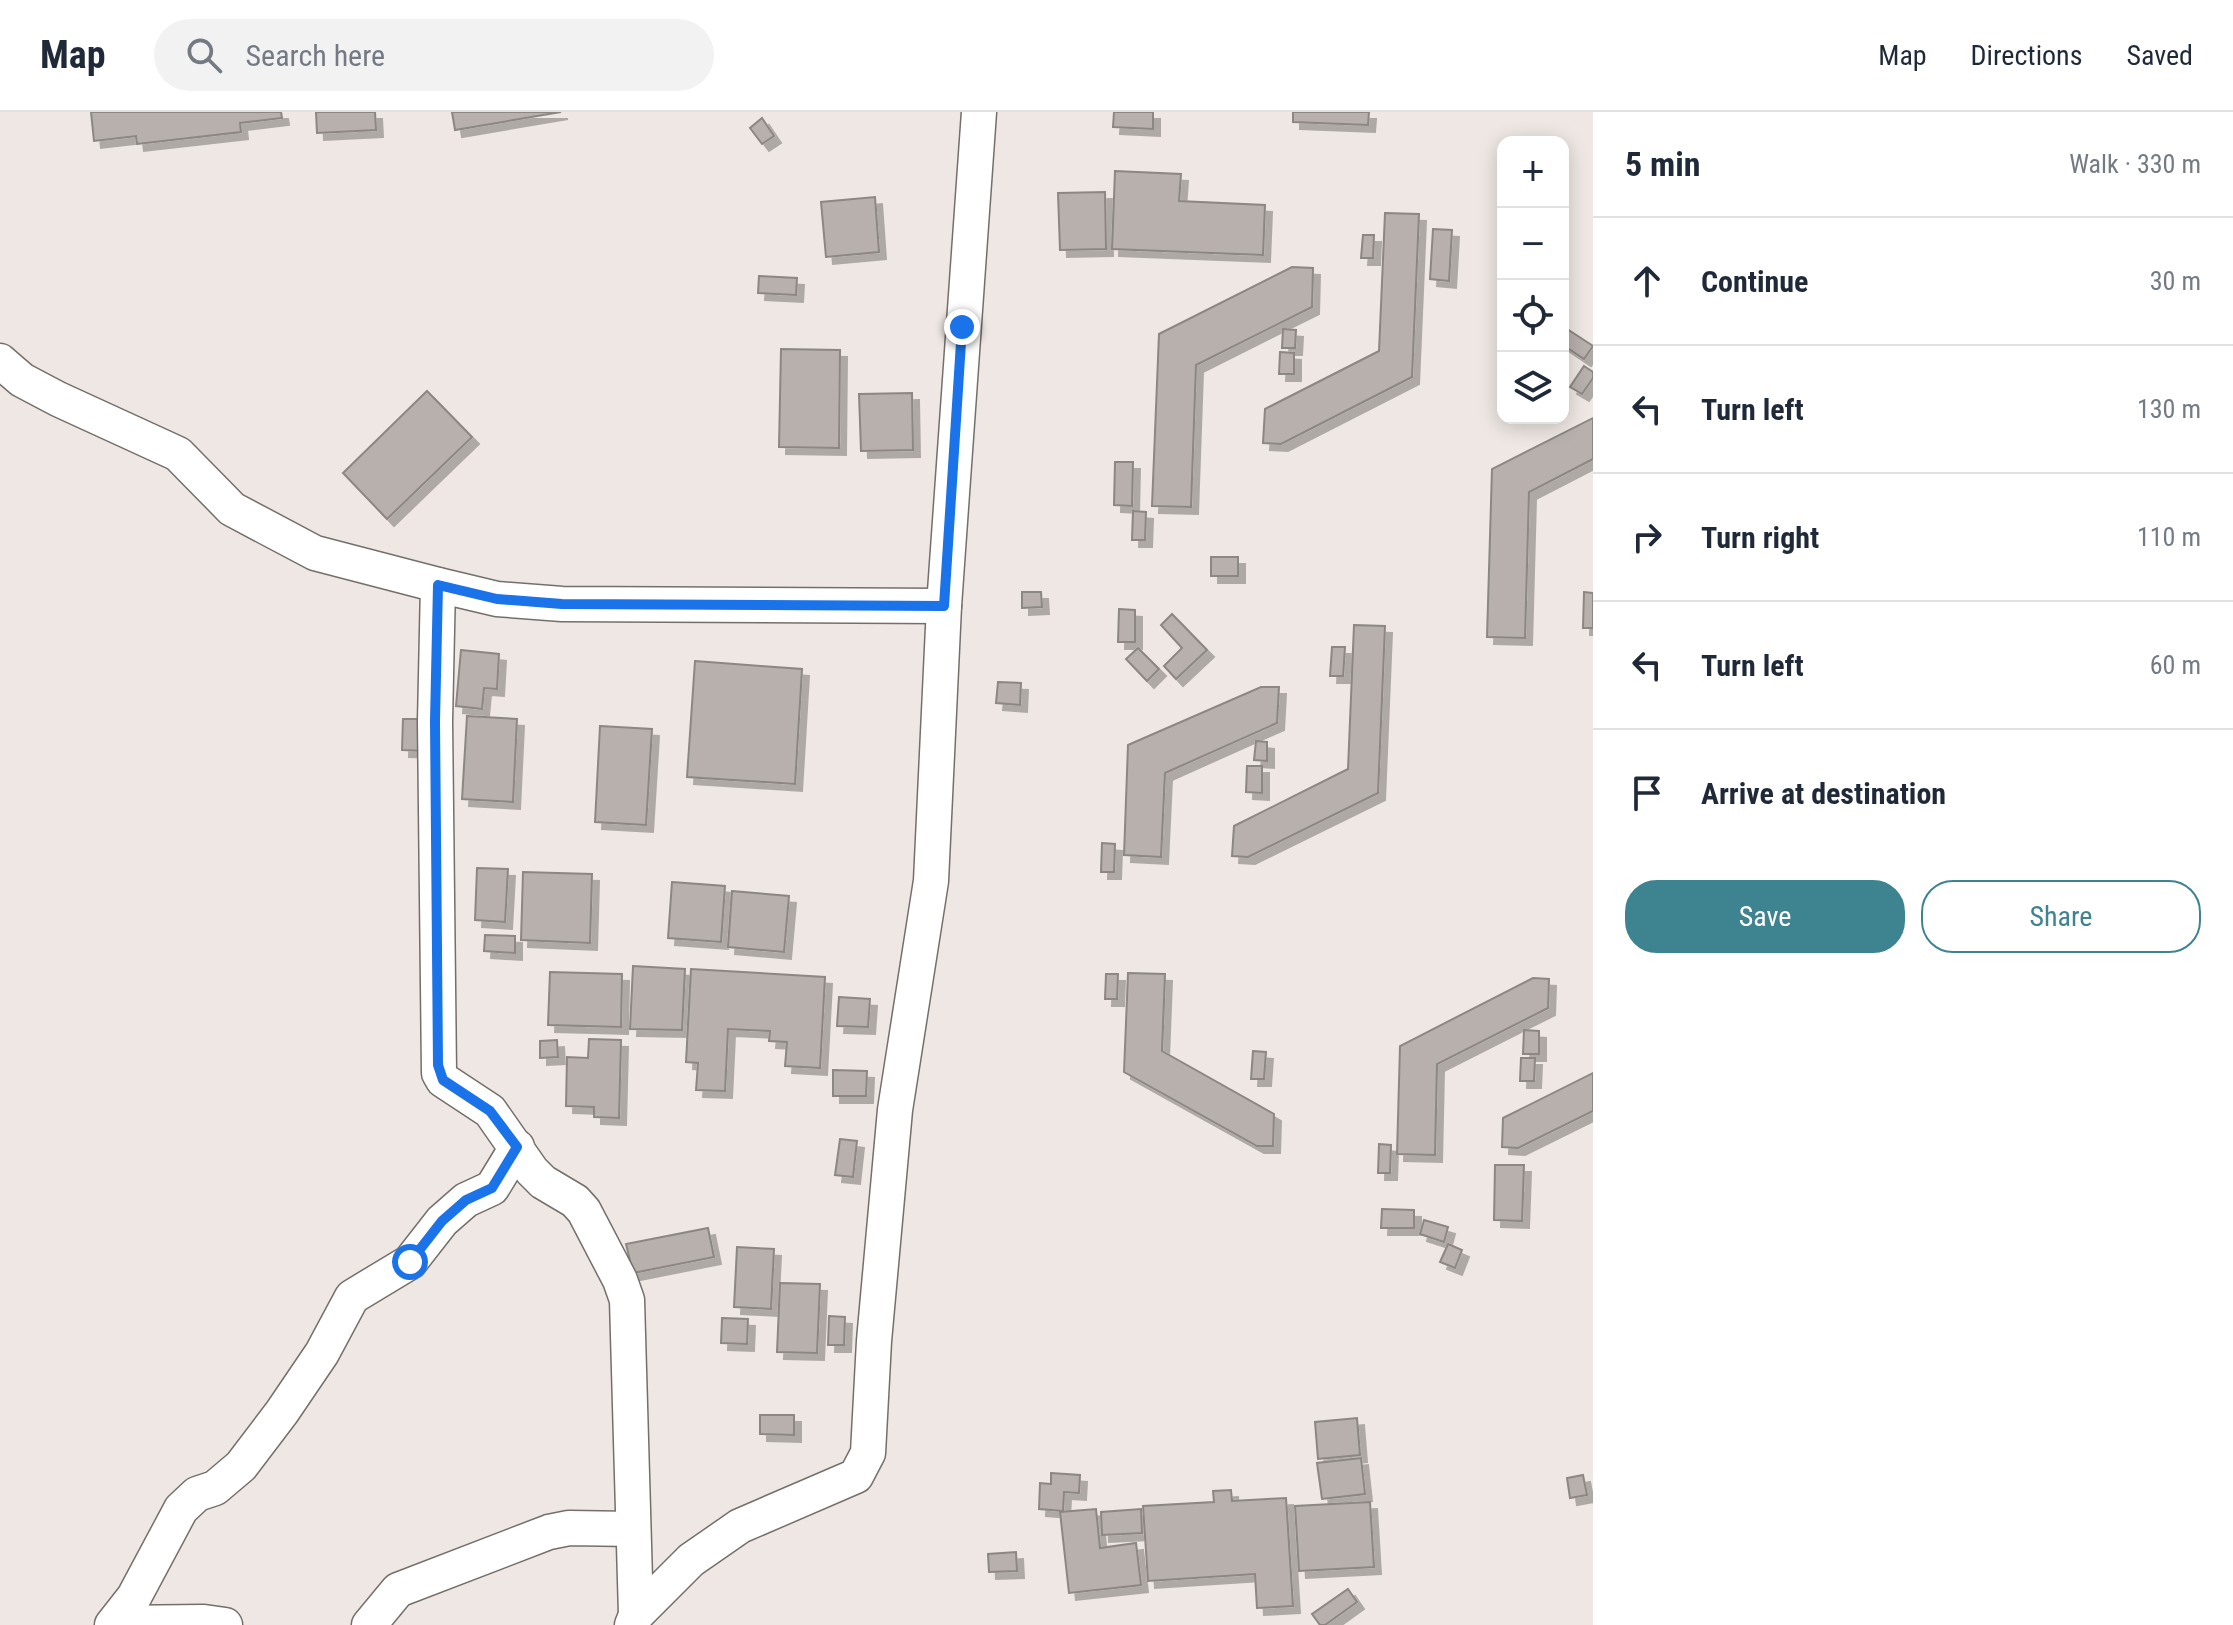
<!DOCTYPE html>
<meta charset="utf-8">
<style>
:root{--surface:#fff;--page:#f2f2f3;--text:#1f2937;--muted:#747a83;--line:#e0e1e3;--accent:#3e8390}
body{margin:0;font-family:"Roboto Condensed",sans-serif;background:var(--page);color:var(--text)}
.controls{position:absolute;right:24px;top:24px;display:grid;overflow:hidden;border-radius:16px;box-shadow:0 4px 20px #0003}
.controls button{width:72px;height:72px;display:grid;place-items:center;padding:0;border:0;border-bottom:2px solid var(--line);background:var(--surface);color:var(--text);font:40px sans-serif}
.stop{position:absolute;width:24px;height:24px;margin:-18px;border:6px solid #1a73e8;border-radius:50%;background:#fff}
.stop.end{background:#1a73e8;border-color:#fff;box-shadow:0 2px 8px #0008}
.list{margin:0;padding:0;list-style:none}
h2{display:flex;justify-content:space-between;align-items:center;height:104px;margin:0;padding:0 32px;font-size:34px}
h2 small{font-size:26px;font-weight:400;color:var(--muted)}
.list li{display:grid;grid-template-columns:52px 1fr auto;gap:24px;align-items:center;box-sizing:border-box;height:128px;padding:0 32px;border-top:2px solid var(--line)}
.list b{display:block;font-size:30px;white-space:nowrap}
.list em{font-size:26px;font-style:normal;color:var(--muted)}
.actions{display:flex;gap:16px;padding:24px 32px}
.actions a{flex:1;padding:18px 0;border:2px solid var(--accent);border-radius:32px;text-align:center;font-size:28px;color:var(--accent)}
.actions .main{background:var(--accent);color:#fff}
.icon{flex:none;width:44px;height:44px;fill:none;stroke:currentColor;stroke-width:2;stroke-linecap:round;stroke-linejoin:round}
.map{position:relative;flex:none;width:1593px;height:1513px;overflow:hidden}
header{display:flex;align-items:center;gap:48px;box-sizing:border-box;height:112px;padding:0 40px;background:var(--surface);border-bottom:2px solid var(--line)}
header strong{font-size:38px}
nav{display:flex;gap:44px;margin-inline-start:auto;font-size:28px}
.search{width:560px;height:72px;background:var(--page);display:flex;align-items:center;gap:20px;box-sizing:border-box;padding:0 28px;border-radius:44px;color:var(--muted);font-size:30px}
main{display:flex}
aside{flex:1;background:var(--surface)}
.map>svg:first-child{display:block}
.building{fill:#b7b0ac;stroke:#8d8783;stroke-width:2;filter:url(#shadow)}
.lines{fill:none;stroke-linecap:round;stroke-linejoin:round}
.minor-casing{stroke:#756f6b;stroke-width:37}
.minor{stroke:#fff;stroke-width:34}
.route{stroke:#1a73e8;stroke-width:10}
</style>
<header>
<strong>Map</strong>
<div class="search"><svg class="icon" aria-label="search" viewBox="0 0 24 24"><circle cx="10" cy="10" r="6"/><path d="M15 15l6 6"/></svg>Search here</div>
<nav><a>Map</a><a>Directions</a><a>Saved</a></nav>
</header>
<main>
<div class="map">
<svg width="1593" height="1513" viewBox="0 0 1593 1513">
<defs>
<filter id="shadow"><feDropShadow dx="7" dy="7" stdDeviation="0" flood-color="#0004"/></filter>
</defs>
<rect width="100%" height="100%" fill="#eee7e3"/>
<!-- building -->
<g class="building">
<polygon points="91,0 281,0 282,6 240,11 241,20 137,32 136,24 94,29"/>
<polygon points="316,0 375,0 376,18 317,21"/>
<polygon points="452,0 561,0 455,18"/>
<polygon points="1114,0 1153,0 1153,17 1113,15"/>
<polygon points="1293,0 1369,0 1368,13 1293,10"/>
<polygon points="762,6 774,24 762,32 750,16"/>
<polygon points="1115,59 1181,62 1179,89 1265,93 1263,143 1112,137"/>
<polygon points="1105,80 1106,137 1060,138 1058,81"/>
<polygon points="875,85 879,140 826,145 821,90"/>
<polygon points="1385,101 1419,102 1412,265 1281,332 1263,331 1265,297 1379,239"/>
<polygon points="1433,117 1452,118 1449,169 1430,167"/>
<polygon points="1363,123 1374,123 1373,146 1361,146"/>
<polygon points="1292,155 1313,156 1312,195 1196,253 1191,395 1152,394 1159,222"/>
<polygon points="759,164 797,166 796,183 758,181"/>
<polygon points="1564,215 1593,234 1584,247 1563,233"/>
<polygon points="1283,217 1296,218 1295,236 1282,236"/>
<polygon points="781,237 840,238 839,336 779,335"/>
<polygon points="1280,240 1294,241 1294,262 1279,262"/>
<polygon points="1584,254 1593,260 1593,266 1582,282 1570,275"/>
<polygon points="427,279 472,325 387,407 343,361"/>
<polygon points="912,281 913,338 861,339 859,282"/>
<polygon points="1593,306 1593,347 1529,380 1525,526 1487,525 1492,357"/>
<polygon points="1115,350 1133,350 1132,394 1114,393"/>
<polygon points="1133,399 1146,400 1145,428 1132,428"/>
<rect x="1211" y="445" width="27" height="19"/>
<polygon points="1022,480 1041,480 1042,495 1022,496"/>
<polygon points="1584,480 1593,481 1593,516 1583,516"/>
<polygon points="1119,497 1135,498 1135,530 1118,530"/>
<polygon points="1172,502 1207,538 1176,567 1164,554 1182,536 1161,513"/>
<polygon points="1354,513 1385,514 1378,681 1248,745 1232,744 1234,714 1348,657"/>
<polygon points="1332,535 1345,535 1343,564 1330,564"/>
<polygon points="1138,536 1159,557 1147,569 1126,547"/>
<polygon points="461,538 499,542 497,577 484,576 482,597 456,594"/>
<polygon points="695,549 802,557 795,672 687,665"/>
<polygon points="998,570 1021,571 1020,593 996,591"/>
<polygon points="1261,575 1279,575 1277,611 1165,661 1161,745 1124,743 1128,633"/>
<polygon points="467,604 517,607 513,690 462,687"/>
<polygon points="403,607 429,607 428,639 402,638"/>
<polygon points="600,614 652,617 646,713 595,710"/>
<polygon points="1256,629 1267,630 1267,649 1254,648"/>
<polygon points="1247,654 1262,654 1262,681 1246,680"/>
<polygon points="1102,731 1115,732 1114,760 1101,760"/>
<polygon points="477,756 508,757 505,810 475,808"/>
<polygon points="523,760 592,762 590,831 521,828"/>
<polygon points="672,770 725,774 721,830 668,826"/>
<polygon points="732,779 789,784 784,840 728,835"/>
<polygon points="485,823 515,824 515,841 484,839"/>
<polygon points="633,854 685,857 682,918 630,917"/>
<polygon points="691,857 825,865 820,956 785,954 787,930 769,929 770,919 728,917 725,979 696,978 698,951 686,950"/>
<polygon points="550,860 622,862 621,915 548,913"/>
<polygon points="1128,861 1165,862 1162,939 1274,1002 1273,1034 1257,1034 1124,960"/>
<polygon points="1106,862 1118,862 1117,887 1105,887"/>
<polygon points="1533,866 1549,867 1548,896 1437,952 1435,1043 1397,1042 1400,934"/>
<polygon points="839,885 870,887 868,915 837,914"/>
<polygon points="1524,918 1539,919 1539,942 1523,942"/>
<polygon points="589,927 621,928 619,1006 594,1005 594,995 566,994 567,945 588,946"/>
<polygon points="557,928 558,945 540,946 540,929"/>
<polygon points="1253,939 1266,940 1264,967 1251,967"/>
<polygon points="1521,946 1535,946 1534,969 1520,969"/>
<polygon points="833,958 867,959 866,984 833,984"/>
<polygon points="1593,961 1593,999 1518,1036 1502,1035 1503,1006"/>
<polygon points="840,1027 857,1029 853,1065 835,1063"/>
<polygon points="1379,1032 1391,1033 1390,1061 1378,1061"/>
<polygon points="1495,1053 1524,1053 1522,1109 1494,1108"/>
<polygon points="1382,1097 1414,1098 1414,1116 1381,1116"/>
<polygon points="1424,1108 1448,1115 1444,1130 1420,1122"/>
<polygon points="708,1116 714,1145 633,1161 626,1132"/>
<polygon points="1448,1132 1462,1138 1455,1156 1440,1150"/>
<polygon points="737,1135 774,1137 771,1197 734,1195"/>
<polygon points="780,1171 820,1172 817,1241 777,1240"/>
<polygon points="829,1204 845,1205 844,1233 828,1233"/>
<polygon points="722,1206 748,1207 747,1232 721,1231"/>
<polygon points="760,1303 794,1303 794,1323 760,1322"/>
<polygon points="1357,1306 1360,1343 1318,1347 1315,1310"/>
<polygon points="1361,1346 1365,1382 1322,1387 1317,1351"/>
<polygon points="1051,1361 1080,1363 1079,1381 1064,1380 1063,1399 1039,1397 1040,1371 1051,1372"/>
<polygon points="1583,1363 1587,1383 1570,1386 1567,1366"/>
<polygon points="1231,1378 1232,1389 1286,1386 1293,1494 1257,1496 1255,1462 1148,1469 1143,1394 1214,1390 1213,1379"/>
<polygon points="1370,1390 1374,1455 1299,1459 1295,1394"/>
<polygon points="1096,1397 1100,1436 1136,1431 1141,1473 1069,1481 1060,1400"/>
<polygon points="1141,1397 1142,1421 1102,1423 1101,1400"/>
<polygon points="1016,1440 1017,1459 989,1460 988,1442"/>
<polygon points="1348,1477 1357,1490 1325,1513 1320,1513 1312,1502"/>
</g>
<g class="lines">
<!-- minor casing -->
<g class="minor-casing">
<g id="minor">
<polyline points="0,249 22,268 58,287 178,342 232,397 315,441 438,473 497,487 562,492 944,494"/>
<polyline points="438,473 435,609 439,961 443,968 490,999 532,1059 543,1070 575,1089 584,1099 620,1168 627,1188 636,1503"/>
<polyline points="115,1511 204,1510 225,1513"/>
<polyline points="112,1513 134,1485 181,1397 197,1382 215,1376 241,1354 282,1300 322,1241 352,1185 410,1150 442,1109 466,1088 492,1076 517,1035"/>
<polyline points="369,1513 398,1478 549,1420 569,1416 633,1417"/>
<polyline points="632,1513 636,1503 691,1448 740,1414 856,1364 868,1341 874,1229 895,998 931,769 944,494 979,0"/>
</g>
</g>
<!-- minor -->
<use href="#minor" class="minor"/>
</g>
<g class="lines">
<!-- route -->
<polyline class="route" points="410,1150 442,1109 466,1088 492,1076 517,1035 490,999 443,968 438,953 435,609 438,473 497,487 562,492 944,494 962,215"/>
</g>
</svg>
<div class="controls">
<button>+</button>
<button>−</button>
<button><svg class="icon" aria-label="locate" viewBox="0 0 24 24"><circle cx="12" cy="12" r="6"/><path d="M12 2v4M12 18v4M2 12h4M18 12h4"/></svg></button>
<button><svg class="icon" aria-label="layers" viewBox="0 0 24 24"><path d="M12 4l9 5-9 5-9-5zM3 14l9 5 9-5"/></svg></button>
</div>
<div class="stop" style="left:410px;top:1150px"></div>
<div class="stop end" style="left:962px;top:215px"></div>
</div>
<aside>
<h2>5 min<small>Walk · 330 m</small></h2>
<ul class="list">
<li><svg class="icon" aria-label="ahead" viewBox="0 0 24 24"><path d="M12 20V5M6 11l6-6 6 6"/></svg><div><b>Continue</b></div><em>30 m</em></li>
<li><svg class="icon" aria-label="left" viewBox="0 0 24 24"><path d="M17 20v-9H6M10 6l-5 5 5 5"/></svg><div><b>Turn left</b></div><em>130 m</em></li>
<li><svg class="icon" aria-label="right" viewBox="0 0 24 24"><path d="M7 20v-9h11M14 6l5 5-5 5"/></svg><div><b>Turn right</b></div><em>110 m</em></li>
<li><svg class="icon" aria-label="left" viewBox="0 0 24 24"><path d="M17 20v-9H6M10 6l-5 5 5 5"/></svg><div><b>Turn left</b></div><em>60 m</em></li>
<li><svg class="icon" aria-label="arrive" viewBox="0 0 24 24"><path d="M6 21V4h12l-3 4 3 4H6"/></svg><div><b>Arrive at destination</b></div></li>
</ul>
<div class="actions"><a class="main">Save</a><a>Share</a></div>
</aside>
</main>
